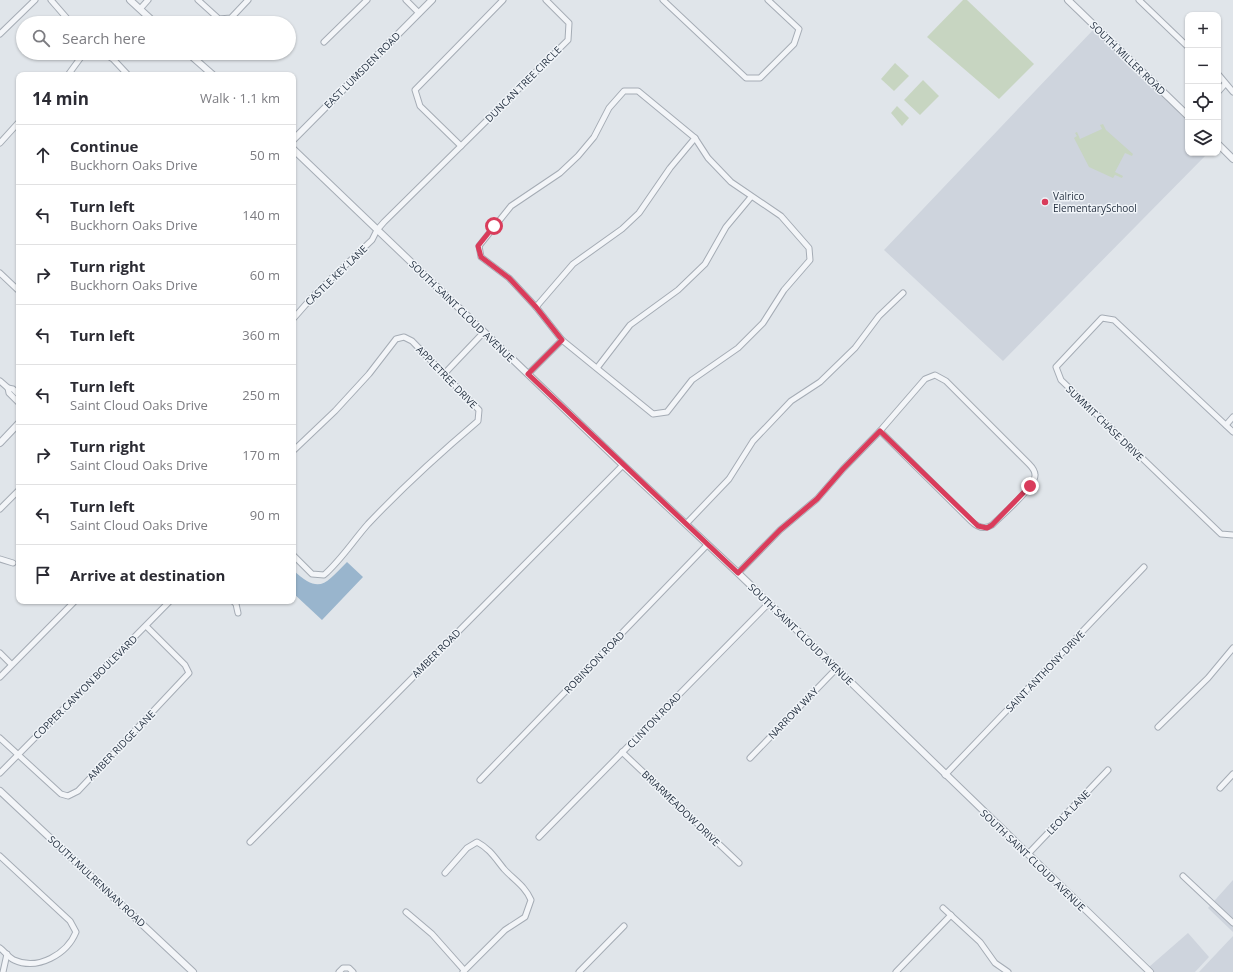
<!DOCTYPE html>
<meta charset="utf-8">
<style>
:root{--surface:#fff;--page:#f7f7f7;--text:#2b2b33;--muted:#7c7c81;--line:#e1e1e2}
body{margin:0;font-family:"Open Sans",sans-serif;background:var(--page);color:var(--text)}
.controls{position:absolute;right:12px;top:12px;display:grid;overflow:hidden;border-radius:8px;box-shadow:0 1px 3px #0004}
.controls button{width:36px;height:36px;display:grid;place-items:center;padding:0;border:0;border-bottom:1px solid var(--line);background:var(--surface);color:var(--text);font:20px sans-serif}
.stop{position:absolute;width:12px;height:12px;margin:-9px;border:3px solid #d93c5b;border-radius:50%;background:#fff}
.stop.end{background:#d93c5b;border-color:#fff;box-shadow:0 1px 4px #0008}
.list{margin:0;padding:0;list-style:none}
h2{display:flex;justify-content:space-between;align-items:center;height:52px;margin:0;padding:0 16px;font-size:17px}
h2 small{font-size:13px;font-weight:400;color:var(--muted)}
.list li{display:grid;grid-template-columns:26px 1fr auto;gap:12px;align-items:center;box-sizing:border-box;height:60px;padding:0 16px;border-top:1px solid var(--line)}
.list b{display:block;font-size:15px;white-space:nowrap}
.list p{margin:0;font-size:13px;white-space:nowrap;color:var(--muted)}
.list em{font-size:13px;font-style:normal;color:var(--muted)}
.icon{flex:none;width:22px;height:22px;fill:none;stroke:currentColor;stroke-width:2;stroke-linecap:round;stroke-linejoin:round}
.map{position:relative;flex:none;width:1233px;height:972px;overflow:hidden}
.search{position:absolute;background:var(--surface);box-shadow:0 1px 3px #0004;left:16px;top:16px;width:280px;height:44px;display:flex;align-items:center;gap:10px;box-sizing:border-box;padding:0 14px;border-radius:22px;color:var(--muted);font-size:15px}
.panel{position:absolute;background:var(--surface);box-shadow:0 1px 3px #0004;left:16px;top:72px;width:280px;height:532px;border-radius:8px}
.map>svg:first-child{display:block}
.built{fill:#ced4dd}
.green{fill:#c7d5c1}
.water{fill:#99b5cd}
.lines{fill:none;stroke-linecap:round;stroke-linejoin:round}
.minor-casing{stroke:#a5acb5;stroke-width:7}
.tertiary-casing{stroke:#a5acb5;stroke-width:8}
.minor{stroke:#f3f5f8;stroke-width:5}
.tertiary{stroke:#f3f5f8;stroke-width:6}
.route{stroke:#d93c5b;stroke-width:5}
.poi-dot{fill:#d93c5b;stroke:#f0f4f8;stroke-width:1.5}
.labels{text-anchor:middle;stroke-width:3;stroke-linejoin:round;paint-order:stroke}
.street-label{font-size:10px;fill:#273343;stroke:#f0f4f8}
.poi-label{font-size:10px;fill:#273343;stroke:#f0f4f8;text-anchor:start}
</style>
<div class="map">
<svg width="1233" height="972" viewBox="0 0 1233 972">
<rect width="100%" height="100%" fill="#e0e5ea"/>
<!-- built -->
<g class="built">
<polygon points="1093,30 1188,120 1188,153 1208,153 1003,361 884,250"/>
<polygon points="1233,880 1233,932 1208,908"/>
<polygon points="1188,933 1209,957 1195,972 1154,972 1149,967"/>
<polygon points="1233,936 1233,972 1199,972"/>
</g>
<!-- green -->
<g class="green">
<polygon points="963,0 967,0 1034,64 999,99 927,37"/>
<polygon points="895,63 909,76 894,91 881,79"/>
<polygon points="923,80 939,96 920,115 904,100"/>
<polygon points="897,106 909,118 902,126 891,113"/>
<polygon points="1103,124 1106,130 1133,154 1132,156 1125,153 1115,172 1123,176 1122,178 1115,175 1113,178 1089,167 1074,138 1077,136 1075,133 1077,132 1080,139 1102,129 1100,125"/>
</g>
<!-- water -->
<path class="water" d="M347 562 363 577 322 620 293 593V570C320 595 325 584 347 562Z"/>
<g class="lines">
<!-- minor casing -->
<g class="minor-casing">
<g id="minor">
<polyline points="51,0 71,23"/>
<polyline points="198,0 219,19 231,18 248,0"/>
<polyline points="406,0 419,13"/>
<polyline points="503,0 415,90 420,106 461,146 568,40 569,23 546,0"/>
<polyline points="663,0 746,78 760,78 794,44 799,29 768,0"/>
<polyline points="1139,0 1188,47"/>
<polyline points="140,9 148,0"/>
<polyline points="0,34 35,0"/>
<polyline points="324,42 367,0"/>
<polyline points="103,53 113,59 128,75"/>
<polyline points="1218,74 1233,92"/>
<polyline points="68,75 84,53"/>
<polygon points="624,91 638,91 695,138 708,158 731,182 781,216 809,248 810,260 784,290 763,323 738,348 692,380 667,412 653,414 562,340 536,307 509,278 481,257 479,246 511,206 560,173 578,156 594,137 609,108"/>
<polyline points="1218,92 1225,84"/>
<polyline points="0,143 19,122"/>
<polyline points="0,273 19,291"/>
<polyline points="536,307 573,264 622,229 639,213 670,168 695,138"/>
<polyline points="293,319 315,294 372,240 377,230 384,222 461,146"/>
<polyline points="597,368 630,325 678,290 705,264 726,227 751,197"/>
<polyline points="445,373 484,332"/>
<polyline points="528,374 562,340"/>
<path d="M935 375 946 381 1029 464C1032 467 1035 470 1035 475 1036 486 1001 516 992 525 984 530 977 527 971 521L880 431 925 379Z"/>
<polyline points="0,381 8,388"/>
<polyline points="19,395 13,389 8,388 9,393 19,403"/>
<polyline points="1226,425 1233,417"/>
<polyline points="1233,432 1114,320 1102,318 1056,367 1061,380 1221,534 1233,535"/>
<path d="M293 451 335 411 369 374 396 339 404 337 412 341 479 410 478 421C439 454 403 487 368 524 353 541 341 560 324 575L312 574 293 555"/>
<polyline points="0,509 19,490"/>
<polyline points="686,524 729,479 753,441 791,401 820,382 855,348 879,316 903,293"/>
<polyline points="0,559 13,563"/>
<polyline points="738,573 780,530 817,499 843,469 880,431"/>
<polyline points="233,601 236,604 238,613"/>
<polyline points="0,653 11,664"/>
<polyline points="0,677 75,601"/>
<polyline points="1158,727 1208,678 1233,648"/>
<polyline points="0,738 61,794 68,796 78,791 189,673 185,665 146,626"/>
<polyline points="622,752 739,863"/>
<polyline points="750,758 837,668"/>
<polyline points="0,773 170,601"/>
<polyline points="945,775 1144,567"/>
<polyline points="480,780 707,545"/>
<polyline points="1220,788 1233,774"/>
<polyline points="539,837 769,603"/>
<polyline points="250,842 623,465"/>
<polyline points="1028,854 1108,770"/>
<path d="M0 856 70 921 76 932C67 954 38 971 14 960 9 958 4 951 0 948"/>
<path d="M445 873 467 848 477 842C490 849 495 858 504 869 514 880 525 886 531 900L525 917 505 930 463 972"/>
<polyline points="1183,876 1233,923"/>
<polyline points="943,908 980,942 995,963 1008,972"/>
<polyline points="406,912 432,934 464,970"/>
<polyline points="3,972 7,954"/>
<polyline points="339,972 343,968 349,968 353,972"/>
<polyline points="579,972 624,926"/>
<polyline points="896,972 951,915"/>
</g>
</g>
<!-- tertiary casing -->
<g class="tertiary-casing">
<g id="tertiary">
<polyline points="130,0 155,23"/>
<polyline points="1068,0 1188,116"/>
<polyline points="188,53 213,75"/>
<polyline points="293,140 432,0"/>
<polyline points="1218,144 1233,159"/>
<polyline points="293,149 623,465 738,573 1150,972"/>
<polyline points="0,443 19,423"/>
<polyline points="0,791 193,972"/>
</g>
</g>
<!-- minor -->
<use href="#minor" class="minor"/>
<!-- tertiary -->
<use href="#tertiary" class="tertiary"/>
</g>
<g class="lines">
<!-- route -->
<polyline class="route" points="494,226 478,246 481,257 509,278 536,307 562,340 528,374 738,573 780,530 817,499 843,469 880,431 978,526 987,528 992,525 1030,486"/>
</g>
<!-- markers -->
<circle class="poi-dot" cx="1045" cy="202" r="4"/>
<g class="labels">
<!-- street labels -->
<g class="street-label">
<text transform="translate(1128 58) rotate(44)" y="4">SOUTH MILLER ROAD</text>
<text transform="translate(362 70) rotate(-45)" y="4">EAST LUMSDEN ROAD</text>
<text transform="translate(523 84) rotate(-45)" y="4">DUNCAN TREE CIRCLE</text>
<text transform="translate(336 275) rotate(-44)" y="4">CASTLE KEY LANE</text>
<text transform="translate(462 311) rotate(44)" y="4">SOUTH SAINT CLOUD AVENUE</text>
<text transform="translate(447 377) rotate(46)" y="4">APPLETREE DRIVE</text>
<text transform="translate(1105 423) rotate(44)" y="4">SUMMIT CHASE DRIVE</text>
<text transform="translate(801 634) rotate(44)" y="4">SOUTH SAINT CLOUD AVENUE</text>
<text transform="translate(436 653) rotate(-45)" y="4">AMBER ROAD</text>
<text transform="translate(594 662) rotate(-46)" y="4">ROBINSON ROAD</text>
<text transform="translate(1045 671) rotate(-46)" y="4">SAINT ANTHONY DRIVE</text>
<text transform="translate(85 687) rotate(-45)" y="4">COPPER CANYON BOULEVARD</text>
<text transform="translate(793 713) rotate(-46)" y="4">NARROW WAY</text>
<text transform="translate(654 720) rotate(-46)" y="4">CLINTON ROAD</text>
<text transform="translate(121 745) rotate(-46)" y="4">AMBER RIDGE LANE</text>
<text transform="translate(681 808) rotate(44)" y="4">BRIARMEADOW DRIVE</text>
<text transform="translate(1068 812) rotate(-46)" y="4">LEOLA LANE</text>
<text transform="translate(1033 860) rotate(44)" y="4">SOUTH SAINT CLOUD AVENUE</text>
<text transform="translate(97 881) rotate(43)" y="4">SOUTH MULRENNAN ROAD</text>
</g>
<!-- poi labels -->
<g class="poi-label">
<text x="1053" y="200">Valrico<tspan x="1053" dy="12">ElementarySchool</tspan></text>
</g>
</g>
</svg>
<div class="controls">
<button>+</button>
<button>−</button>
<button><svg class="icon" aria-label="locate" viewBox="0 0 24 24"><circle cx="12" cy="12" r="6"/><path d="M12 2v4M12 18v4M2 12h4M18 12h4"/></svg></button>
<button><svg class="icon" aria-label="layers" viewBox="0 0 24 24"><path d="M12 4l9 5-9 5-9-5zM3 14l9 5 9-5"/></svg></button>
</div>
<div class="stop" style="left:494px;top:226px"></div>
<div class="stop end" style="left:1030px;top:486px"></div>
<div class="search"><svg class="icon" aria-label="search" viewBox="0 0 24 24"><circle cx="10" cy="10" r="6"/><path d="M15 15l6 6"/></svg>Search here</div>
<section class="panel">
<h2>14 min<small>Walk · 1.1 km</small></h2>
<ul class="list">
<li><svg class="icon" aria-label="ahead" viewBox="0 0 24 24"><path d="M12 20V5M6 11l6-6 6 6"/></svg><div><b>Continue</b><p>Buckhorn Oaks Drive</p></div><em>50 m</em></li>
<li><svg class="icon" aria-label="left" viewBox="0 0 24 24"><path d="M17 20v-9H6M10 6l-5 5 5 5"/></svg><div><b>Turn left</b><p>Buckhorn Oaks Drive</p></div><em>140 m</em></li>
<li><svg class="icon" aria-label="right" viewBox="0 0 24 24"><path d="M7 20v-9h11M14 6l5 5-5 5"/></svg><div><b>Turn right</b><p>Buckhorn Oaks Drive</p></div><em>60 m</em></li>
<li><svg class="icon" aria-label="left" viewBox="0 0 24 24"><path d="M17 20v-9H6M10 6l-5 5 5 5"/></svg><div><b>Turn left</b></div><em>360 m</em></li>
<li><svg class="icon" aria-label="left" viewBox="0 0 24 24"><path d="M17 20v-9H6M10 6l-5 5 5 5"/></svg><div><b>Turn left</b><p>Saint Cloud Oaks Drive</p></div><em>250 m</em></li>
<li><svg class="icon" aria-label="right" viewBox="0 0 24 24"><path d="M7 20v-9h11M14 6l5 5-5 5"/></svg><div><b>Turn right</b><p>Saint Cloud Oaks Drive</p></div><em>170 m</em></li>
<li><svg class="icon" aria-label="left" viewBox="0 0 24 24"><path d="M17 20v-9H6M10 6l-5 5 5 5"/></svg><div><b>Turn left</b><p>Saint Cloud Oaks Drive</p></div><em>90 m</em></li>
<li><svg class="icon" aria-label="arrive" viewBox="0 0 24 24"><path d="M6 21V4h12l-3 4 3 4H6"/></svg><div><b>Arrive at destination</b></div></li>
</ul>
</section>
</div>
